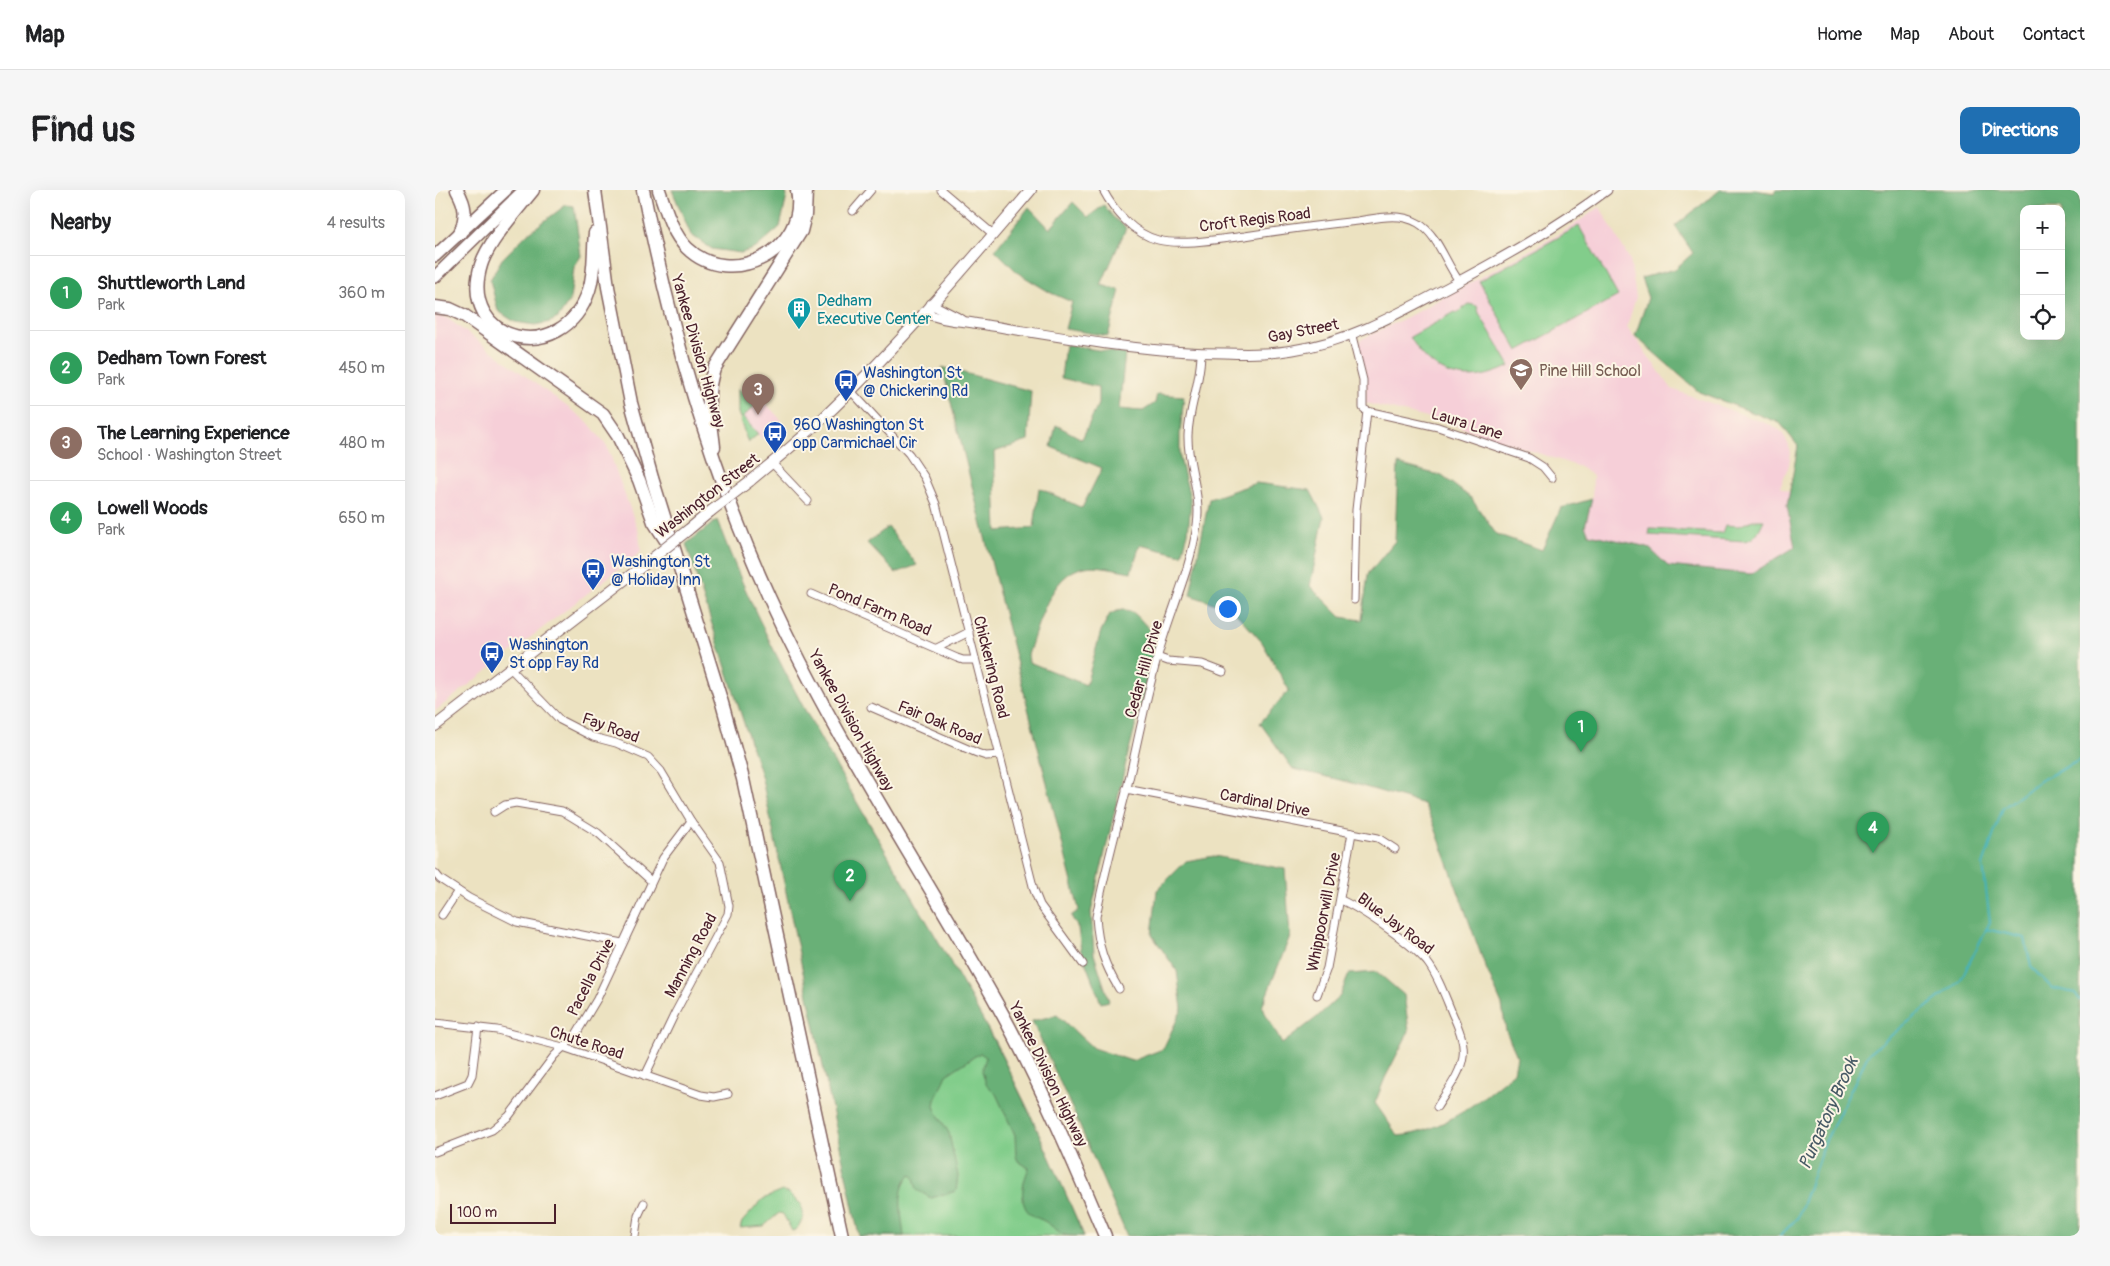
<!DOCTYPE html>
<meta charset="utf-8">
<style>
:root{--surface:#fff;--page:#f6f6f6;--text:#202124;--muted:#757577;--line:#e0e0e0;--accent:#1f6fb2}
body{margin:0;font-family:Pangolin,sans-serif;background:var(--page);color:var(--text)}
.controls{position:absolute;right:15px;top:15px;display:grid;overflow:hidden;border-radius:10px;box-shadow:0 5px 20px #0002}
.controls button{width:45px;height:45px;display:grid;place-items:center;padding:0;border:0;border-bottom:1px solid var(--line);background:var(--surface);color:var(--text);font:25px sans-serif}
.scale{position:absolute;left:15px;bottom:12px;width:106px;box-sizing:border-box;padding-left:5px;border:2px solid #4a1f2b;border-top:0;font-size:14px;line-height:18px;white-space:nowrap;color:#4a1f2b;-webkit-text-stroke:4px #fcf5e5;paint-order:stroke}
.you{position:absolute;left:792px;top:418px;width:18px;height:18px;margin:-12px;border:4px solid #fff;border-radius:50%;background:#1a73e8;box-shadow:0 0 0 8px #1a73e833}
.badge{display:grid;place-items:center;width:32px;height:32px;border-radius:50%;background:var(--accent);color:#fff;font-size:16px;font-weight:700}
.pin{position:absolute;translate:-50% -41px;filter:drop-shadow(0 1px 2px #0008)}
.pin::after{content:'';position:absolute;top:26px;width:18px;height:15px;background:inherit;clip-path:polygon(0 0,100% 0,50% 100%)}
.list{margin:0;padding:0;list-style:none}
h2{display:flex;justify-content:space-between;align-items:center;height:65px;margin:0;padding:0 20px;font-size:21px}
h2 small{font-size:16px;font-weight:400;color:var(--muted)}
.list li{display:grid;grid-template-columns:32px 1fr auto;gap:15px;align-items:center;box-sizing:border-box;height:75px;padding:0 20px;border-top:1px solid var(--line)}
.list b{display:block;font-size:19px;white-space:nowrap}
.list p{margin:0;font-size:16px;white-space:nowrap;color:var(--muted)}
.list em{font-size:16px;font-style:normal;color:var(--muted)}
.icon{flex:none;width:28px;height:28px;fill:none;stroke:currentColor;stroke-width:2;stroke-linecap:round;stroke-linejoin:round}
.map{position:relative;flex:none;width:1645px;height:1046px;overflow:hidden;border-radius:10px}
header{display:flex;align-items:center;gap:30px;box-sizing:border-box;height:70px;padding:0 25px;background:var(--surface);border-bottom:1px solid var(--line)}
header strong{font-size:24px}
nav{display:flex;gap:28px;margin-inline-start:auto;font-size:18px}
.intro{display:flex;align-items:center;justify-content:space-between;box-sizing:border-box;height:120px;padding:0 30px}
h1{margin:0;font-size:35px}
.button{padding:12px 22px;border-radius:10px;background:var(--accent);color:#fff;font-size:18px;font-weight:700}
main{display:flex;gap:30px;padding:0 30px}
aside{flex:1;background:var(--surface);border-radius:10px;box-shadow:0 5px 20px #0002}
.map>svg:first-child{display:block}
.built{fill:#f6cfd8}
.green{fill:#82cd8b;stroke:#66765b}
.forest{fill:#69b077;stroke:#5a6851;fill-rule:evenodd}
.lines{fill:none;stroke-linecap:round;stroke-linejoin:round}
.stream{stroke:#43b2bd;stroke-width:2}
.minor-casing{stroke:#836360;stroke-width:9}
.tertiary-casing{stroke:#836360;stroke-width:11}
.secondary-casing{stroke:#836360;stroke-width:12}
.trunk-casing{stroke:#836360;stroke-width:14}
.motorway-casing{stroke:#836360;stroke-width:15}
.minor{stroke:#fff;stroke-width:7}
.tertiary{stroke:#fff;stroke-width:9}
.secondary{stroke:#fff;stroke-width:10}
.trunk{stroke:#fff;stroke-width:11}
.motorway{stroke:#fff;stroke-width:12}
.secondary-bridge-casing{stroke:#836360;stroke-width:12;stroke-linecap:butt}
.secondary-bridge{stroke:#fff;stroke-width:10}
.labels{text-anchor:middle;stroke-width:4;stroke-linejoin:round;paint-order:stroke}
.street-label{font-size:16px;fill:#4a1f2b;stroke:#fcf5e5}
.culture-label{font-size:16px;fill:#0d838f;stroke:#fcf5e5;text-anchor:start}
.education-label{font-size:16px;fill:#785e54;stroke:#fcf5e5;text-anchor:start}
.transit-label{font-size:16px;fill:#164399;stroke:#fcf5e5;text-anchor:start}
.water-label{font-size:18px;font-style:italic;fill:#475a65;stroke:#fcf5e5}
</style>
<header>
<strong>Map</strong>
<nav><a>Home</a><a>Map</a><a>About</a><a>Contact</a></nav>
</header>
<div class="intro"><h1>Find us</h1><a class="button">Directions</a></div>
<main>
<aside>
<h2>Nearby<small>4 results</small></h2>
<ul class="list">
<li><span class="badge" style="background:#2e9e5b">1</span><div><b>Shuttleworth Land</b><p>Park</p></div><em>360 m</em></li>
<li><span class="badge" style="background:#2e9e5b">2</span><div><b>Dedham Town Forest</b><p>Park</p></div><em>450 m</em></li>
<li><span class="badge" style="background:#8d6e63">3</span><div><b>The Learning Experience</b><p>School · Washington Street</p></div><em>480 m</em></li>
<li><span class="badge" style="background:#2e9e5b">4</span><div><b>Lowell Woods</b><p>Park</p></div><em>650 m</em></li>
</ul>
</aside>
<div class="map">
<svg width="1645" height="1046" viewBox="0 0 1645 1046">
<rect width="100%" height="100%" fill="#fcf5e5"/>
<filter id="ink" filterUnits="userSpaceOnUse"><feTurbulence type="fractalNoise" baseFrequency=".02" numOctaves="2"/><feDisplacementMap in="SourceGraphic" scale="10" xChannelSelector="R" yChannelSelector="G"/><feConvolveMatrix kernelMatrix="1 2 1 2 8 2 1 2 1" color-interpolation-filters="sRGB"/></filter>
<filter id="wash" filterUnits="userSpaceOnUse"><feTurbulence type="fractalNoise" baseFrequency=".0096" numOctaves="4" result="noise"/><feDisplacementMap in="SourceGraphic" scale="20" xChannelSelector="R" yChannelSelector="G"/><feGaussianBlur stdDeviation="1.12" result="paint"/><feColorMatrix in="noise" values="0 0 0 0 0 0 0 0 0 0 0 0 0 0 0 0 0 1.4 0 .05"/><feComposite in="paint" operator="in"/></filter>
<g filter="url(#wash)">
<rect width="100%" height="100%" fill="#ece2c1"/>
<!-- built -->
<g class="built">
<polygon points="1165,17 1195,70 1201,107 1192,137 1237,199 1336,235 1346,241 1351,249 1356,262 1354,275 1345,297 1355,302 1352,316 1360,358 1316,384 1233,376 1213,357 1154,344 1150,336 1157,309 1158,286 1145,277 1013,233 931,213 931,187 924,155 925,150 976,125 1126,43"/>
<polygon points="0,126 12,128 153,232 172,256 204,343 206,362 0,521"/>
<polygon points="303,199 311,206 314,203 325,211 327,209 347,231 337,239 339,241 334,245 333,244 327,249 323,244 313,253 306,235 305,230 307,228 305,228 303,223"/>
</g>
<!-- green -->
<g class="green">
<polygon points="1144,36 1183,106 1083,161 1044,91"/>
<path d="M1034 114 1042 116 1044 123 1075 176C1033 197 999 188 975 147L1020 122 1022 123Z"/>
<polygon points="303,199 311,206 314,203 325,211 308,227 323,244 313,253 305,230 307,228 305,228 303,223"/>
<path d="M1318 330H1329C1324 340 1321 349 1310 351L1214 345 1215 339 1287 343 1290 335 1304 336Z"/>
<polygon points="429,624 559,850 593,919 649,1046 424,1046 385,643"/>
<polygon points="347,1001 353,1003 366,1014 368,1029 361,1040 357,1041 348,1024 344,1023 329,1036 305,1038 307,1032 328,1009"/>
</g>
<!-- forest -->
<g class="forest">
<polygon points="237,0 350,0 352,6 345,37 321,58 306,63 277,59 256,45"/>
<path d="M1285 0H1319L1339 3 1341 0H1645V1046H692L640 925 597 831 622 825 658 858 697 871 728 859 747 819 742 781 717 745 722 700 751 671 779 666 850 679 855 746 827 817 847 854 881 828 905 806 914 784 942 782 969 805 974 841 950 888 940 913 963 946C1008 942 1046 910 1079 882L1082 866 1071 841 1067 815 1049 773 998 632 989 614 906 590 858 579 825 533 854 500 827 452 798 420 755 405 774 309 821 293 875 300 889 327 875 396 906 427 927 430 933 384 960 351 963 274 1007 286 1036 308 1061 344 1107 360 1126 318 1157 309 1150 336 1154 344 1213 357 1233 376 1316 384 1360 357 1352 316 1363 256 1345 233 1264 202 1200 146 1213 108 1206 88 1240 79 1258 63 1240 36ZM1589 19H1626V146H1589Z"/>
<polygon points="638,12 653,27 669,15 678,27 691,38 666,95 685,100 673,146 630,139 637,112 616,103 583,83 560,60 594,17 615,39"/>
<polygon points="131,15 139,16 146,66 139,77 135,110 123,128 115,132 100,135 80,132 63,121 55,90 67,69 92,44"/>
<path d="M630 155 690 164 684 219 708 221 720 213 722 204 749 206 745 244V268L756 312 753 343 747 365 705 355 696 382C684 380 661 374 650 377 615 383 603 436 593 465L594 472 651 495 666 441 675 424C703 410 703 436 724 445L693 564 656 722 659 764 674 811 666 813 646 761 643 738 636 726 644 720 507 177 596 201 593 251 559 262 562 341 599 338 604 298 647 318 667 278 616 257 621 235 647 249 663 214V197L626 188Z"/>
<path d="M282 330C346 501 446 647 534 805 578 883 614 964 649 1046 623 1046 631 1046 611 1032 606 1029 601 1028 597 1025 582 1015 588 991 594 978L583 971 581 966 580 945 561 904 551 894 547 881 551 867 545 863 511 885 500 910 499 916 502 923 514 943 523 986 521 1001 496 1008 482 1000 479 988 476 984C460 997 467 1028 469 1046H424L327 589 251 354Z"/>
<polygon points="453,337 482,375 461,383 432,353"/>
</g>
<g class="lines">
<!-- stream -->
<g class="stream">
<polyline points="1551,739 1590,748 1596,777 1617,798 1640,803 1645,810"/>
<polyline points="1345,1046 1363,1027 1390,952 1434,863 1525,791 1555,732 1548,675 1568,618 1604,591 1645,570"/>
</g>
</g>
</g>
<g filter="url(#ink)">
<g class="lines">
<!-- minor casing -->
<g class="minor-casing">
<g id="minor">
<polyline points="506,0 558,44"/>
<path d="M668 0C679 21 699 44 723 50 746 56 786 49 810 46 848 40 885 35 923 31 942 28 965 22 983 33 1003 45 1010 72 1024 91"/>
<polyline points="418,21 436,0"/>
<polyline points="917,146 928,190 928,218 932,221 1003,237 1094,268 1108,277 1117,288"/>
<polyline points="416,201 474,264 490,288 501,314 599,700 605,715 648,774"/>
<polyline points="337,273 373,311"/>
<polyline points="376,404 522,468 528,470 540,470"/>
<polyline points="919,410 921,320 932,221"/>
<polyline points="502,458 534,442"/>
<polyline points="722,467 733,471 767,474 788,482"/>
<polyline points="75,478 125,530 158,547 181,553 213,567 226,581 256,631 285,672 294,716 293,724 240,823 210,886"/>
<polyline points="436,517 542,563 551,566 565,565"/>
<polyline points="691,599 943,648 960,659"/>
<polyline points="59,622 70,615 81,613 127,621 163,643 216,691"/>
<polyline points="0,683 5,689 34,708 82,732 187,753"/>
<path d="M906 710C928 720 976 753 992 772 1003 786 1010 806 1017 823 1023 836 1030 852 1028 866 1026 884 1011 902 1002 917"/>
<polyline points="7,725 23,701"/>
<path d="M684 799C669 774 663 756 661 727 669 684 681 641 692 598 702 555 710 512 722 469 734 424 755 382 762 335 767 303 752 276 753 245 754 217 766 191 766 163"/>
<polyline points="882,805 892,778 917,643"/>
<polyline points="0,833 62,840 128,857 266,905 279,907 293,904"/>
<polyline points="0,906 33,893 37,885 43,837"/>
<polyline points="0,962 57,940 74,926 119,866 140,846 162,809 228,668 256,631"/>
<polyline points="200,1046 203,1026 209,1013"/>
</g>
</g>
<!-- tertiary casing -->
<g class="tertiary-casing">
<g id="tertiary">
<polyline points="496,114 527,130"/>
<path d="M489 122C503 129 517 131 532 132 618 145 703 163 790 163 813 164 836 164 858 160 916 151 964 123 1015 96 1069 67 1123 37 1172 0"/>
</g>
</g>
<!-- secondary casing -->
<g class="secondary-casing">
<g id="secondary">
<path d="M315 291C339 271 364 251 386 230 462 158 529 79 596 0"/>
<polyline points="253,340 276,321"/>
<polyline points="0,536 214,371"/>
</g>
</g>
<!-- trunk casing -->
<g class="trunk-casing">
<g id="trunk">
<polyline points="0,66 71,0"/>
<polyline points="0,87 89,0"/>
</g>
</g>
<!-- motorway casing -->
<g class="motorway-casing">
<g id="motorway">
<path d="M22 0C31 16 32 26 25 43"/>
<path d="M98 0C82 20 53 52 46 75 22 153 128 179 154 100 160 82 158 62 160 43"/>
<polyline points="160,0 173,97 196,213 217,288 287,513 308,589 407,1046"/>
<path d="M208 0C236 142 274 275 334 407 399 549 487 679 563 816 604 890 637 968 670 1046"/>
<path d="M224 0C231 20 237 43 252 58 295 100 374 61 362 0"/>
<polyline points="0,117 15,119 30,126 168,224 183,246 204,290 219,332 232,352"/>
<path d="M279 257C276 227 269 208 279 179L366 41 370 25 371 0"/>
</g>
</g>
<!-- minor -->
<use href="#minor" class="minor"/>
<!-- tertiary -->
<use href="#tertiary" class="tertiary"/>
<!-- secondary -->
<use href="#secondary" class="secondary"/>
<!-- trunk -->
<use href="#trunk" class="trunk"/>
<!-- motorway -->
<use href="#motorway" class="motorway"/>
<!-- secondary-bridge casing -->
<g class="secondary-bridge-casing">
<g id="secondary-bridge">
<polyline points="276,321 315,291"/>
<polyline points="214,371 253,340"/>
</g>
</g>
<!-- secondary-bridge -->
<use href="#secondary-bridge" class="secondary-bridge"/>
</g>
</g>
<!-- icons -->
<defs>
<g id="building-pin" transform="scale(1.25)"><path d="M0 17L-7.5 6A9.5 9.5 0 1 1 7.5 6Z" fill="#0f9aa8" stroke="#fcf5e5"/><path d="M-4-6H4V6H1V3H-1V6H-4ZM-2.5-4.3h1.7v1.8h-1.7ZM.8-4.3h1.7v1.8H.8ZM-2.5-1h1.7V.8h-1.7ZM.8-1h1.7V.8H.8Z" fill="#fff"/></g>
<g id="school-pin" transform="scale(1.25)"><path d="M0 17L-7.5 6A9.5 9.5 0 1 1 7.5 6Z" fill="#8d6e63" stroke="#fcf5e5"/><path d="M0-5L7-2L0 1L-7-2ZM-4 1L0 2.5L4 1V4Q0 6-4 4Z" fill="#fff"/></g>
<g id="bus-pin" transform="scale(1.25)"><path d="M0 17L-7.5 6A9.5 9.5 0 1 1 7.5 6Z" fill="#1a4fb4" stroke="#fcf5e5"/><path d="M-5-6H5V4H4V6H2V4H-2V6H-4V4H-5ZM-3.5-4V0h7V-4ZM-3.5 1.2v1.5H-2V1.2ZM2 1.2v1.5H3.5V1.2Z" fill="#fff"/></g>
</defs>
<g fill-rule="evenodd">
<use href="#building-pin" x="364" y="119"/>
<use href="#school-pin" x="1086" y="180"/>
<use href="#bus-pin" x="411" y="191"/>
<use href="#bus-pin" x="340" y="243"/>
<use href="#bus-pin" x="158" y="380"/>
<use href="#bus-pin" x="57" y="463"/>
</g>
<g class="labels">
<!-- street labels -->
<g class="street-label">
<text transform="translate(820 29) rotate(-7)" y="6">Croft Regis Road</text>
<text transform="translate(868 140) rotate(-11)" y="6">Gay Street</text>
<text transform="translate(264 161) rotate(74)" y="6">Yankee Division Highway</text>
<text transform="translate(1032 233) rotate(17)" y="6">Laura Lane</text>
<text transform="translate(272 305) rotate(-38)" y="6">Washington Street</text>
<text transform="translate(445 419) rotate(23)" y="6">Pond Farm Road</text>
<text transform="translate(557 477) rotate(76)" y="6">Chickering Road</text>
<text transform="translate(708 479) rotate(-74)" y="6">Cedar Hill Drive</text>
<text transform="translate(417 530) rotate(61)" y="6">Yankee Division Highway</text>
<text transform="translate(505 532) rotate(23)" y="6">Fair Oak Road</text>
<text transform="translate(176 537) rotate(20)" y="6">Fay Road</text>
<text transform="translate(830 612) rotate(11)" y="6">Cardinal Drive</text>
<text transform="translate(888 722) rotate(-79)" y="6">Whippoorwill Drive</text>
<text transform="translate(961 733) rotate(37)" y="6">Blue Jay Road</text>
<text transform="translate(255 765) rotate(-62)" y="6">Manning Road</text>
<text transform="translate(155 787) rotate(-63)" y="6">Pacella Drive</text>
<text transform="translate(152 852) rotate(18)" y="6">Chute Road</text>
<text transform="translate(614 884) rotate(64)" y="6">Yankee Division Highway</text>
</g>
<!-- culture labels -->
<g class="culture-label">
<text x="382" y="116">Dedham<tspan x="382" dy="18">Executive Center</tspan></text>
</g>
<!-- education labels -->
<g class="education-label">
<text x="1104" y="186">Pine Hill School</text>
</g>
<!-- transit labels -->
<g class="transit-label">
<text x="428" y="188">Washington St<tspan x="428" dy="18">@ Chickering Rd</tspan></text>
<text x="358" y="240">960 Washington St<tspan x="358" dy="18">opp Carmichael Cir</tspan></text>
<text x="176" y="377">Washington St<tspan x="176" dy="18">@ Holiday Inn</tspan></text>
<text x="74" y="460">Washington<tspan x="74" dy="18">St opp Fay Rd</tspan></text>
</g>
<!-- water labels -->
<g class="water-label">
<text transform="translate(1393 923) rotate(-66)" y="6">Purgatory Brook</text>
</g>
</g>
</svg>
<div class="controls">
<button>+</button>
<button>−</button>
<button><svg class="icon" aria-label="locate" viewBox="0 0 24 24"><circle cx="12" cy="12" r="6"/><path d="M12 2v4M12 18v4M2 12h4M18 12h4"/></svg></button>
</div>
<div class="scale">100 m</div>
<div class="you"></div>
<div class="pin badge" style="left:1146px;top:562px;background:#2e9e5b">1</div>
<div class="pin badge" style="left:415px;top:711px;background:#2e9e5b">2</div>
<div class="pin badge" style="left:323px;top:225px;background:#8d6e63">3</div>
<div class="pin badge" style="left:1438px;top:663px;background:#2e9e5b">4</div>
</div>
</main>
